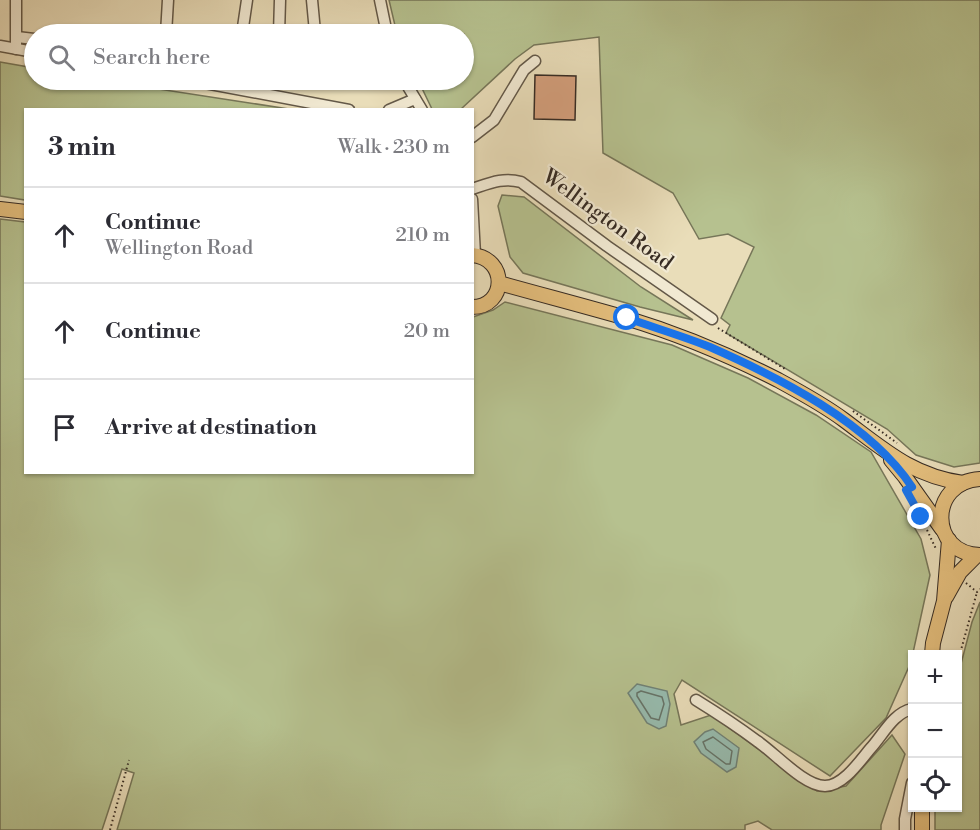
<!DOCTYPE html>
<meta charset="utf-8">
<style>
:root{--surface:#fff;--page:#f7f7f7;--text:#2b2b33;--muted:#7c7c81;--line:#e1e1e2}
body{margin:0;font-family:"Libre Bodoni",serif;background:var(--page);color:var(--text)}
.controls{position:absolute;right:18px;bottom:18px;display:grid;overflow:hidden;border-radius:0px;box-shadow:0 2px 4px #0004}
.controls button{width:54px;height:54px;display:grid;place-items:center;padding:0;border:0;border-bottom:2px solid var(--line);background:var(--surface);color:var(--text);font:30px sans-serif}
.stop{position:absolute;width:18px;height:18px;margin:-14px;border:4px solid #1a73e8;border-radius:50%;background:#fff}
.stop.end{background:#1a73e8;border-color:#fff;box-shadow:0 2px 6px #0008}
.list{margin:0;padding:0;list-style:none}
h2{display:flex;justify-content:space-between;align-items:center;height:78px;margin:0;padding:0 24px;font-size:26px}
h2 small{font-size:20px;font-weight:400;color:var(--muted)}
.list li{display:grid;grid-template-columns:39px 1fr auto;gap:18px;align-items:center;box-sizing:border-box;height:96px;padding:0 24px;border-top:2px solid var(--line)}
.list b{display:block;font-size:22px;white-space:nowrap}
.list p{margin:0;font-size:20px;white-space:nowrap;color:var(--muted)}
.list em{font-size:20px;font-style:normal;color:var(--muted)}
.icon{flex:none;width:33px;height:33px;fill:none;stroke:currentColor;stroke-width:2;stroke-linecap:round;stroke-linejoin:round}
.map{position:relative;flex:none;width:980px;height:830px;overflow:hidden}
.search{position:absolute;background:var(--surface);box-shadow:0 2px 4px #0004;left:24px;top:24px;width:450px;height:66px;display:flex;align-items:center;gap:15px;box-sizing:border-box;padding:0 21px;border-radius:33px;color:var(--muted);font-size:22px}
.panel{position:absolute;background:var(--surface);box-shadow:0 2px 4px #0004;left:24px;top:108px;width:450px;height:366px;border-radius:0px}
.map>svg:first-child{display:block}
.green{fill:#b6c18f;stroke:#767659;stroke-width:1.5}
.water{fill:#97bcaf;stroke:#708277;stroke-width:1.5}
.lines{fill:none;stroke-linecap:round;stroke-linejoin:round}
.shore{stroke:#667469;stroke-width:1.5}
.building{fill:#d39e7b;stroke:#362b23;stroke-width:1.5}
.minor-casing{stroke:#635848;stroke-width:13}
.major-casing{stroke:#362b23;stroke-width:16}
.path{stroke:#362b23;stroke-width:2;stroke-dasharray:1.5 3;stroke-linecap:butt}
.minor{stroke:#f1e9d2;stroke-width:10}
.major{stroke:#e4be7c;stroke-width:14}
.route{stroke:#1a73e8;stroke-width:8}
.labels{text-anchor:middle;stroke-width:4.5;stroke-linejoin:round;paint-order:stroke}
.street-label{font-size:21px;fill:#362b23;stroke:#f1e9d2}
</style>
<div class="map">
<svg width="980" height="830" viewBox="0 0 980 830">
<rect width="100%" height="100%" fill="#e9ddb9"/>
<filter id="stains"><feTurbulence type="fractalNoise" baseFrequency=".00333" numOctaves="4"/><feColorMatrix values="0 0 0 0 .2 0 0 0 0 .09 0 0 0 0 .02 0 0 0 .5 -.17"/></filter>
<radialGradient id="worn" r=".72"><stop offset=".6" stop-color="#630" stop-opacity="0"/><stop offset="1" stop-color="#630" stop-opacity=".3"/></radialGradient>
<!-- green -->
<g class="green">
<polygon points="389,0 980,0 980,463 954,467 916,455 887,429 726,333 730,325 721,318 754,247 728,234 699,239 673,193 603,153 599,37 534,45 515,59 461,109 432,109 418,80 464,80 464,34 397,34"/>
<polygon points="0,62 34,68 34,80 100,80 289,109 26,110 25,200 0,196"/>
<polygon points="502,195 524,197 641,287 693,320 640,307 523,273 510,257 498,206"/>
<polygon points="0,219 25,222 26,472 472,472 473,317 493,310 505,302 672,345 748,378 816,415 871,452 921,539 930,575 911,662 886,718 830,776 682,680 674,694 681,725 711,715 817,791 846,786 892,735 905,754 881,825 881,830 772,830 758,821 745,825 745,830 117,830 134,773 122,769 102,830 0,830"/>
<polygon points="980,602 980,830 935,830 935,808 958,808 958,675 972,622"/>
</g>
<!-- water -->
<g class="water">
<polygon points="637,684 667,691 670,704 666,726 659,729 647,723 628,693"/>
<polygon points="713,729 739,748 736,767 727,772 701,753 694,742 705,732"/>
</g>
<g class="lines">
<!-- shore -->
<g class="shore">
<polygon points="641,691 662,697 664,704 659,720 651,718 637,696 637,693"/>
<polygon points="713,737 732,751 730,764 726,764 706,749 703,742"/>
</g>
</g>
<!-- building -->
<polygon class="building" points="535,75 576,76 575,120 534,119"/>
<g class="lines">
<!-- minor casing -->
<g class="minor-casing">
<g id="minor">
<polyline points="16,0 16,49"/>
<polyline points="312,0 315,32 319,34"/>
<polyline points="380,0 387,34"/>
<polyline points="166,34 168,0"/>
<polyline points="242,34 247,0"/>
<polyline points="279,34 280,0"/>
<polyline points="17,37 34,39"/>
<polyline points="0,46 34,52"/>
<polyline points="189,80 349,110"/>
<polyline points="404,80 422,110"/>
<polyline points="389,110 415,99"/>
<polyline points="472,137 494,120 524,70 535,61"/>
<path d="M472 189C490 183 503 177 521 182L607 246 712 319"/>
<polyline points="472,199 475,255"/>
<path d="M696 700C717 713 737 726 757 741 775 753 804 786 825 786 843 786 860 761 870 749 883 735 893 713 912 709"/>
<polyline points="905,830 905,819 912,783"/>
</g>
</g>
<!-- major casing -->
<g class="major-casing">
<g id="major">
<polyline points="0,209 26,212"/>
<path d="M472 255C508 258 507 307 472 307"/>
<path d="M499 283C542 295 584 306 626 318 679 334 729 355 778 380 800 392 824 405 844 420 883 449 912 476 963 483"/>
<polyline points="891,460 905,477 942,529"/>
<path d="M980 479C928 482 929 554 980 555"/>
<polyline points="946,597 960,572 977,555"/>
<polyline points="932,654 933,643 944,601 949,540"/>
<polyline points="922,830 922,808"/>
</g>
</g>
<!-- path -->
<g class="path">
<polyline points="718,328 785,369"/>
<polyline points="853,411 897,443"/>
<polyline points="927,530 936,549"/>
<polyline points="966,583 977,592 980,589"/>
<polyline points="958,661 977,592"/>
<polyline points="110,830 129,760"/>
</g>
<!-- minor -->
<use href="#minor" class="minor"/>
<!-- major -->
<use href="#major" class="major"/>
</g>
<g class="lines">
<!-- route -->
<path class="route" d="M627 318C655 328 683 336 710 347 778 377 870 423 912 487L906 490 921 517"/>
</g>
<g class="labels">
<!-- street labels -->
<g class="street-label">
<text transform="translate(608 219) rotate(36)" y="7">Wellington Road</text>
</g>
</g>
<rect width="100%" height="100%" filter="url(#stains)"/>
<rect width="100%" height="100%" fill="url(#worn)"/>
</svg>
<div class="controls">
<button>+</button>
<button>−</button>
<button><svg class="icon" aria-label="locate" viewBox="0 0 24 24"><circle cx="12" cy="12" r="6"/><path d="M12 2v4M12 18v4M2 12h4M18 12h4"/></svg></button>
</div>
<div class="stop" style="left:627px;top:318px"></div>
<div class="stop end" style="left:921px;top:517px"></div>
<div class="search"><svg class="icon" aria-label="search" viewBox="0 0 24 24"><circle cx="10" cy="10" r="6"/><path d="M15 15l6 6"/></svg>Search here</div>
<section class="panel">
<h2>3 min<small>Walk · 230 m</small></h2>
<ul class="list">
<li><svg class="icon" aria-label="ahead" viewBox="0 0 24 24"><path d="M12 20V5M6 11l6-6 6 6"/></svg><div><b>Continue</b><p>Wellington Road</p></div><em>210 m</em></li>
<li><svg class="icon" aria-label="ahead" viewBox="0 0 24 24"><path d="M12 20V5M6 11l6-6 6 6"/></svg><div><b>Continue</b></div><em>20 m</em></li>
<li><svg class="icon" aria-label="arrive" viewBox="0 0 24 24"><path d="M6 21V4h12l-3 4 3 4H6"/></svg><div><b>Arrive at destination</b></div></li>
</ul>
</section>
</div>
